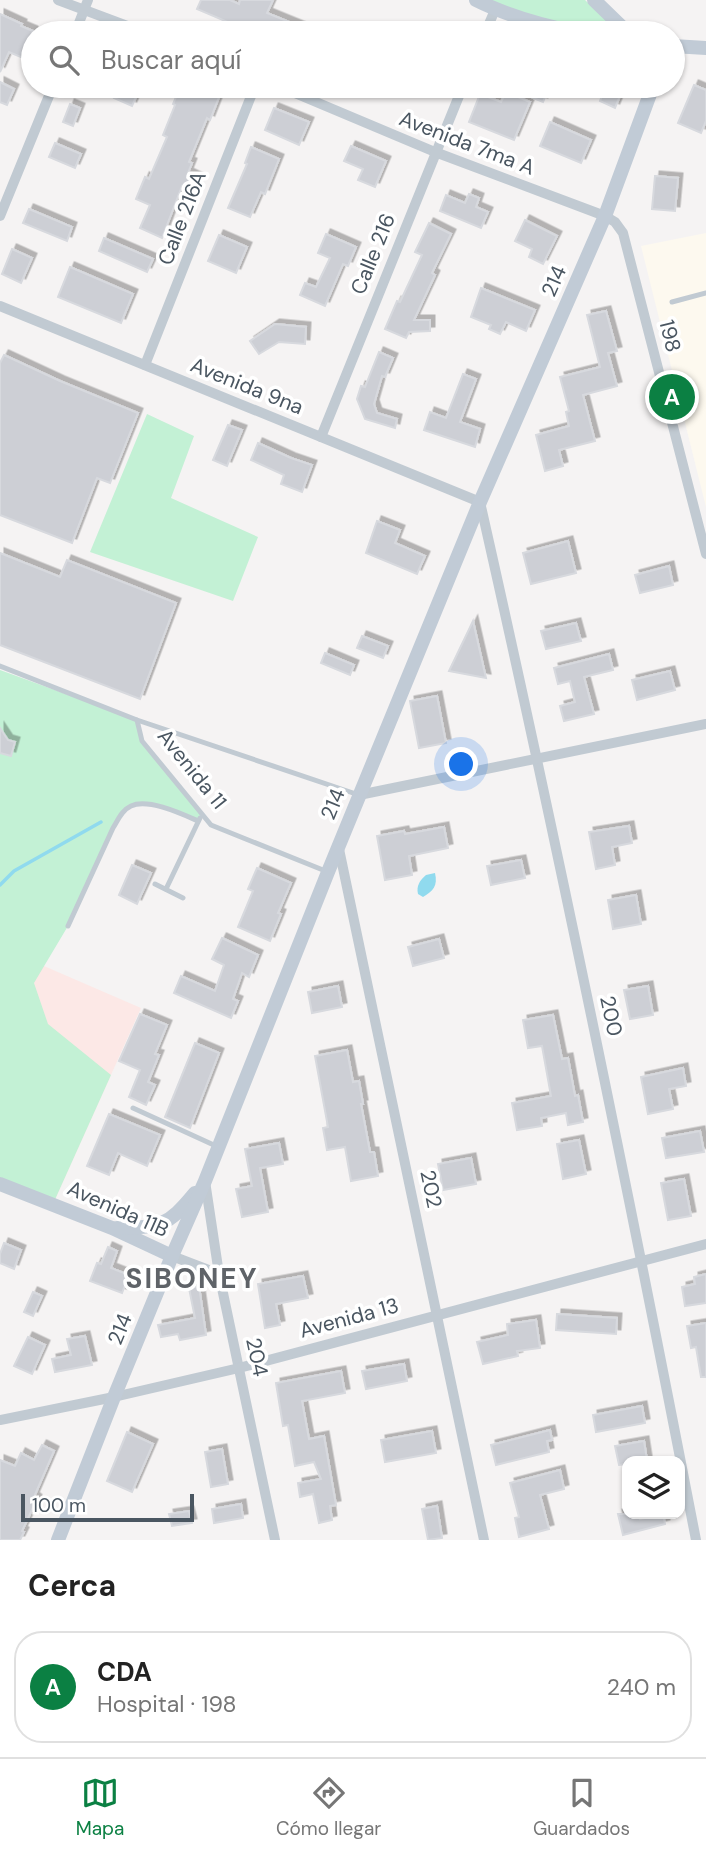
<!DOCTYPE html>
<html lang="es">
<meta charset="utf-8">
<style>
:root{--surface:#fff;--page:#f2f2f2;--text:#222;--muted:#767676;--line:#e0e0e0;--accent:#0b8043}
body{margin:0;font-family:"DM Sans",sans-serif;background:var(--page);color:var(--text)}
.controls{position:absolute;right:21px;bottom:21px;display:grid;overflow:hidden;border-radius:14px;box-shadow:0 2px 5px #0004}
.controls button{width:63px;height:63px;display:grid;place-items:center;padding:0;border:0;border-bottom:2px solid var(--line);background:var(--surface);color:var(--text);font:35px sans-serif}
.scale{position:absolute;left:21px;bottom:18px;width:173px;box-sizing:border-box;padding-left:7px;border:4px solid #4a5661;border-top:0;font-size:19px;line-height:24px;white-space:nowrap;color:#4a5661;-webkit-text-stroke:5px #fff;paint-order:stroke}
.you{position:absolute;left:462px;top:765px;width:24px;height:24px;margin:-18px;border:5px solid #fff;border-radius:50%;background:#1a73e8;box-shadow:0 0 0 10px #1a73e833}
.badge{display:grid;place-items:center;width:46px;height:46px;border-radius:50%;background:var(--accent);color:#fff;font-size:23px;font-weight:700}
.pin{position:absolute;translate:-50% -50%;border:4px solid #fff;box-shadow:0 2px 7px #0006}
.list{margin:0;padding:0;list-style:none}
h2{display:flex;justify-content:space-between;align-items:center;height:91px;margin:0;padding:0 28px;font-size:30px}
h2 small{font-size:23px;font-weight:400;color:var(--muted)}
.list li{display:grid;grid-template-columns:46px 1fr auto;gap:21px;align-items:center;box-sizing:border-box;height:112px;margin:0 14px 14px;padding:0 14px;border:2px solid var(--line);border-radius:28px}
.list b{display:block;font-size:26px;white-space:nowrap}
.list p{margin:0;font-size:23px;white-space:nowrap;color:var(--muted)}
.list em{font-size:23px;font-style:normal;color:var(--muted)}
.icon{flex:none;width:38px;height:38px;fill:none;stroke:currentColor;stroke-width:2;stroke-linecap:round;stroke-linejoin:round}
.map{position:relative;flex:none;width:706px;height:1540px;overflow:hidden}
.search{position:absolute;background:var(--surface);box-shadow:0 2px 5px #0004;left:21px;right:21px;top:21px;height:77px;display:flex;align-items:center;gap:18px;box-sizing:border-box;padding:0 24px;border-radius:38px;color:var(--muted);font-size:26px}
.sheet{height:217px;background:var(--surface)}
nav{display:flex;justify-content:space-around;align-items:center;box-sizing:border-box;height:98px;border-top:2px solid var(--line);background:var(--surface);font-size:19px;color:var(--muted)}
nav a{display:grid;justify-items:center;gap:4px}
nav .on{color:var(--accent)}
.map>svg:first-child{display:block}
.commercial{fill:#fdf9ef}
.medical{fill:#fce8e6}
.green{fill:#c3f1d5}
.water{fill:#90daee}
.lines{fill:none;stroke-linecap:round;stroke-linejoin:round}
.stream{stroke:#90daee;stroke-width:3.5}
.building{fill:#cdcfd5;stroke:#d7d9de;stroke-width:2;filter:url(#shadow)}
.lane{stroke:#c1cad2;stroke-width:5}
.street{stroke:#c1cad2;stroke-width:10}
.secondary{stroke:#c1cbd6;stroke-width:14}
.labels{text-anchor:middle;stroke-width:7;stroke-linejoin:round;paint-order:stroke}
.street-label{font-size:21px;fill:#4a5661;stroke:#fff}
.district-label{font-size:28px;font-weight:bold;letter-spacing:2px;fill:#5f6368;stroke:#fff}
</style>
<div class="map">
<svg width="706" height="1540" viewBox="0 0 706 1540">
<defs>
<filter id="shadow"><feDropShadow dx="4.5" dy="-4.5" stdDeviation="0" flood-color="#0004"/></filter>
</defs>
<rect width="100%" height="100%" fill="#f5f3f3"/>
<!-- commercial -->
<polygon class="commercial" points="706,233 706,507 641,246"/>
<!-- medical -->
<polygon class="medical" points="0,947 141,1008 53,1204"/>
<!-- green -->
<g class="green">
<polygon points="489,0 585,0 618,31 563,24 531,16"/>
<polygon points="147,414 194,436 171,498 258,537 233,601 90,552"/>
<polygon points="0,670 137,720 142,741 201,815 198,821 157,806 133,804 121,814 68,926 34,983 48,1024 111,1075 53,1204 0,1183"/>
</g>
<!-- water -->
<path class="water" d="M435 873C438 886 433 891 423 897L418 894C416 886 420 880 426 875Z"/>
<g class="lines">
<!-- stream -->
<polyline class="stream" points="0,885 14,871 101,822"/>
</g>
<!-- building -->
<g class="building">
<polygon points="201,0 230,0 239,4 240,0 273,0 267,13 316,33 226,33 230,23 197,9"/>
<polygon points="0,14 22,24 21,26 33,31 33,47 28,60 9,52 0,72"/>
<polygon points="0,82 14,89 7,105 0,102"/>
<polygon points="694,85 706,90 706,121 701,133 678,123"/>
<polygon points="120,86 141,86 132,106 114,98"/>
<polygon points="148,86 205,86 221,92 210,120 207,118 189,162 192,163 188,173 199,178 194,191 182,186 162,238 140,228 150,205 136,199 145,177 149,179 167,137 163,135 175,105 173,104 176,97"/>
<polygon points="539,86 550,86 543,102 533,98"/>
<polygon points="606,86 624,86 615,108 600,101"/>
<polygon points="506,92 530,102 514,140 469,122 480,94 501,102"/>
<polygon points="70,104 80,108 73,126 63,122"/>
<polygon points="274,108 309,122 299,145 265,130"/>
<polygon points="550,122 591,140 581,163 540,146"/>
<polygon points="55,143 81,154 75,168 49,157"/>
<polygon points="351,146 386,161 375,187 358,180 363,169 344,161"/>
<polygon points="251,147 279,159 265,194 261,192 250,217 228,208 247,164 245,163"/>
<polygon points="655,176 678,178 675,211 652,209"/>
<polygon points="469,194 479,198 476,207 488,212 481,228 440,211 446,195 465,203"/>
<polygon points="29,209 72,227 67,241 23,223"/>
<polygon points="525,220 557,236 543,264 529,257 532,249 515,241"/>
<polygon points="429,223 451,234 432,273 435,275 414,320 430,320 430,331 409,332 406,338 385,329 397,301 400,302 422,255 415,252"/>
<polygon points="326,234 356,247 348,266 343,264 325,306 300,295 305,283 316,287 330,258 318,253"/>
<polygon points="219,235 247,247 236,273 208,261"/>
<polygon points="104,238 153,259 147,272 99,251"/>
<polygon points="12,249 32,258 21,283 2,274"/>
<polygon points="70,267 133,294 121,323 58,297"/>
<polygon points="481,288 535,310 526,331 506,322 500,334 489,329 491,325 471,317"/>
<polygon points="606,311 617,351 608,353 617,386 583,395 595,441 559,450 563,466 545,471 536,435 569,426 566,412 569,411 560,377 600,367 587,315"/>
<polygon points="275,324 306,327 305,344 279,342 259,354 250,341"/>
<polygon points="379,352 393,358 385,377 382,376 374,404 377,413 397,419 395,428 365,419 357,399 361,386 365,387"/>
<polygon points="4,355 60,381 138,413 110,483 97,478 72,543 0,515 0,363"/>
<polygon points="463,374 476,379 460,422 480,429 475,447 424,430 430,412 446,418"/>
<polygon points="228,425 242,430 227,466 213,460"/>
<polygon points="258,443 291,458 312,465 302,492 281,484 284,475 251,460"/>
<polygon points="377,521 400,530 395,543 425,556 417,574 366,553"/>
<polygon points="568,541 576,573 531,584 523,553"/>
<polygon points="0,553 60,577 67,560 176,603 140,699 0,645"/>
<polygon points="669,566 673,585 640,593 635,575"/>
<polygon points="473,621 486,678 449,671"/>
<polygon points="576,623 581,641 546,649 541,631"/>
<polygon points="362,636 388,646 383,658 357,648"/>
<polygon points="325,653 354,665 350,675 321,663"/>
<polygon points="609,654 613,670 584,677 594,714 564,721 560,706 575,702 570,681 558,684 554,668"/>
<polygon points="670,671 675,690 637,700 632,680"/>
<polygon points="437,696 446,743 419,748 410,701"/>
<polygon points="0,728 8,740 15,742 11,756 0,753"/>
<polygon points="629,826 632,843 612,847 615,865 596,869 589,832"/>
<polygon points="444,827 448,848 409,856 412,875 385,880 377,836 404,831 405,834"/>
<polygon points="521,860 525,878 491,885 487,866"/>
<polygon points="132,865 151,873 137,904 119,895"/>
<polygon points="257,868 291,883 278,913 281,914 270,941 238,927 253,891 248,889"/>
<polygon points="636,895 641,924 613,929 608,900"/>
<polygon points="222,938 258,955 249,977 242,973 233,999 238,1001 231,1018 174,993 181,976 215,991 224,965 212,959"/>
<polygon points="439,939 444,958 413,966 408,947"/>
<polygon points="338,986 342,1007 312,1013 308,992"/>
<polygon points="648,986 653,1015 630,1019 624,990"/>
<polygon points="140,1014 167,1025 155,1054 159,1055 148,1082 155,1085 146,1105 129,1097 140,1070 119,1061"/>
<polygon points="553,1015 562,1059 568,1058 575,1096 578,1095 583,1122 568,1125 566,1113 541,1118 542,1126 517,1130 512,1103 551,1096 542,1046 528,1048 523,1020"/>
<polygon points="195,1043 219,1053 190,1128 165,1117"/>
<polygon points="347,1050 353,1082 359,1081 363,1104 361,1104 370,1152 374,1152 378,1176 351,1181 345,1147 327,1150 323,1128 328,1127 315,1056"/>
<polygon points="683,1068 686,1086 669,1089 673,1109 648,1114 641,1077"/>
<polygon points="109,1114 160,1135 147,1166 118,1153 109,1175 87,1166"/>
<polygon points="700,1131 704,1152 666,1158 662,1138"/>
<polygon points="579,1140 586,1174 563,1179 557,1144"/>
<polygon points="279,1143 283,1164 260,1168 268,1212 242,1217 236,1189 252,1186 245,1149"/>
<polygon points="471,1158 476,1184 443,1190 438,1164"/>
<polygon points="684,1179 691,1216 668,1220 661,1183"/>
<polygon points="4,1243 21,1250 14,1269 0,1263 0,1254"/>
<polygon points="108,1247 117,1251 111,1268 129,1275 122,1293 90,1281 97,1263 101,1264"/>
<polygon points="706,1274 706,1303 685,1306 682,1287 695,1284 694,1277"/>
<polygon points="303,1276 308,1298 276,1304 280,1325 265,1328 258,1284"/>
<polygon points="199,1286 206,1335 180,1340 178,1334 161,1337 158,1325 195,1318 189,1288"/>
<polygon points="33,1292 42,1296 33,1316 24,1312"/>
<polygon points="557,1314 617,1318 616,1334 556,1330"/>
<polygon points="536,1320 540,1348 517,1351 518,1356 483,1364 477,1342 508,1335 507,1324"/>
<polygon points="706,1323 706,1377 701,1377 696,1347 691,1348 687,1326"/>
<polygon points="85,1336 92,1365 55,1372 52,1359 71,1355 67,1339"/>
<polygon points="28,1337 45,1345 32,1374 14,1366"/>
<polygon points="404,1364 407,1381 366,1389 362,1371"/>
<polygon points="341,1371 345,1393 302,1401 309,1439 324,1436 336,1505 330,1506 332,1520 319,1523 313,1494 300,1497 298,1483 321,1479 314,1462 295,1466 288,1425 283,1426 276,1383"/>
<polygon points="642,1406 645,1423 596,1432 593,1415"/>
<polygon points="550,1430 552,1440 547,1441 549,1452 496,1465 491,1445"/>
<polygon points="432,1431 436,1453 385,1462 381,1440"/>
<polygon points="127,1432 153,1444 132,1492 107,1481"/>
<polygon points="644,1441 647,1460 627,1461 627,1464 619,1465 615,1446"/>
<polygon points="42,1445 54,1451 34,1497 37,1499 22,1531 24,1532 20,1540 0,1540 0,1460 15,1466 21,1453 34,1460"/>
<polygon points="222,1449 228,1484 211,1487 205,1452"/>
<polygon points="560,1470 564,1489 540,1495 549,1529 519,1537 515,1518 519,1517 510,1483"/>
<polygon points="241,1504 243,1518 214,1523 212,1509"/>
<polygon points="437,1506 442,1538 428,1540 422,1509"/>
<polygon points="189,1511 192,1523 172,1526 169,1514"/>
<polygon points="618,1514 639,1514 640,1519 663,1514 665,1524 623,1535"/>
</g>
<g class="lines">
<!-- lane -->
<g class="lane">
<polyline points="672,302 706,293"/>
<polyline points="0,666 137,720 142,741 211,825 328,872"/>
<polyline points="137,720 359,795"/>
<polyline points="155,884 183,898"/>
<polyline points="166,889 200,818"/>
<path d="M68 926 113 828C118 820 122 810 131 806 148 798 182 814 198 821"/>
<polyline points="133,1108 216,1146"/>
</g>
<!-- street -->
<g class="street">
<polyline points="58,0 146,33"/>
<polyline points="75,33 88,0"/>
<polyline points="485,33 495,10"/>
<polyline points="278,86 435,152 605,216 615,222 623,233 706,554"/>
<polyline points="0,216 53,86"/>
<path d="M0 306 480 502C558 847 629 1193 696 1540"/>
<polyline points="145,365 255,86"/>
<polyline points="321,437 463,86"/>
<polyline points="359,795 706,724"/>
<polyline points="339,849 484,1540"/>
<polyline points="205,1181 219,1274 275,1540"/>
<polyline points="172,1256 219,1274"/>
<polyline points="0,1420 114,1397 239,1368 706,1244"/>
</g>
<!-- secondary -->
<g class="secondary">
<path d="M476 0C508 16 544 26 580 33"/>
<polyline points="594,0 624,29 631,33"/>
<polyline points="673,46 706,48"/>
<polyline points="0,1184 112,1228 172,1256"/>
<path d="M117 1228C161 1227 167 1227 195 1193"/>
<polyline points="58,1540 114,1397 172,1256 205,1181 328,872 480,502 605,216 653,86"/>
</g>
</g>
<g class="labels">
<!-- street labels -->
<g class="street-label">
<text transform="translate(467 143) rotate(21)" y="7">Avenida 7ma A</text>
<text transform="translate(182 218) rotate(-69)" y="7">Calle 216A</text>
<text transform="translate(373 254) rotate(-68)" y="7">Calle 216</text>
<text transform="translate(554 281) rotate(-66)" y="7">214</text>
<text transform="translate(670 336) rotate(76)" y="7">198</text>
<text transform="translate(247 386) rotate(22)" y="7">Avenida 9na</text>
<text transform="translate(192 769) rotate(51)" y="7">Avenida 11</text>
<text transform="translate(333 804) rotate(-68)" y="7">214</text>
<text transform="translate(611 1016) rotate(78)" y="7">200</text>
<text transform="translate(431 1189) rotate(78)" y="7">202</text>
<text transform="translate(118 1209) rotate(24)" y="7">Avenida 11B</text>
<text transform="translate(349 1318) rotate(-15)" y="7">Avenida 13</text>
<text transform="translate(120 1329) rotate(-68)" y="7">214</text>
<text transform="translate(257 1357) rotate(78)" y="7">204</text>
</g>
<!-- district labels -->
<g class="district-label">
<text x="192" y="1288">SIBONEY</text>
</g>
</g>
</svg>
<div class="controls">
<button><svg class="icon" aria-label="layers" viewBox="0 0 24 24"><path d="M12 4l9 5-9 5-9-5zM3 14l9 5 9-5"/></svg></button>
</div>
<div class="scale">100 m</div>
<div class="you"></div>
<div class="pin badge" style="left:672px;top:397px">A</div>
<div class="search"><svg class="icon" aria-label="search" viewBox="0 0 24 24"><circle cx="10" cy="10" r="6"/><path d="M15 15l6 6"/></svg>Buscar aquí</div>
</div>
<section class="sheet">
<h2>Cerca<small></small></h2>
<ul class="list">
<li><span class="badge">A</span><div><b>CDA</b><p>Hospital · 198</p></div><em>240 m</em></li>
</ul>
</section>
<nav>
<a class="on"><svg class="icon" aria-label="map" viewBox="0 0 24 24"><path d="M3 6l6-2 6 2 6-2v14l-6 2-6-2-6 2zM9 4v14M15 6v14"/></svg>Mapa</a>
<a><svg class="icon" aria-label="directions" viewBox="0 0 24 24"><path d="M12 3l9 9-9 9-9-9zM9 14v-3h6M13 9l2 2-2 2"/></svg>Cómo llegar</a>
<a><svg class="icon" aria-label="saved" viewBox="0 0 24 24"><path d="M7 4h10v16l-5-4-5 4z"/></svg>Guardados</a>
</nav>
